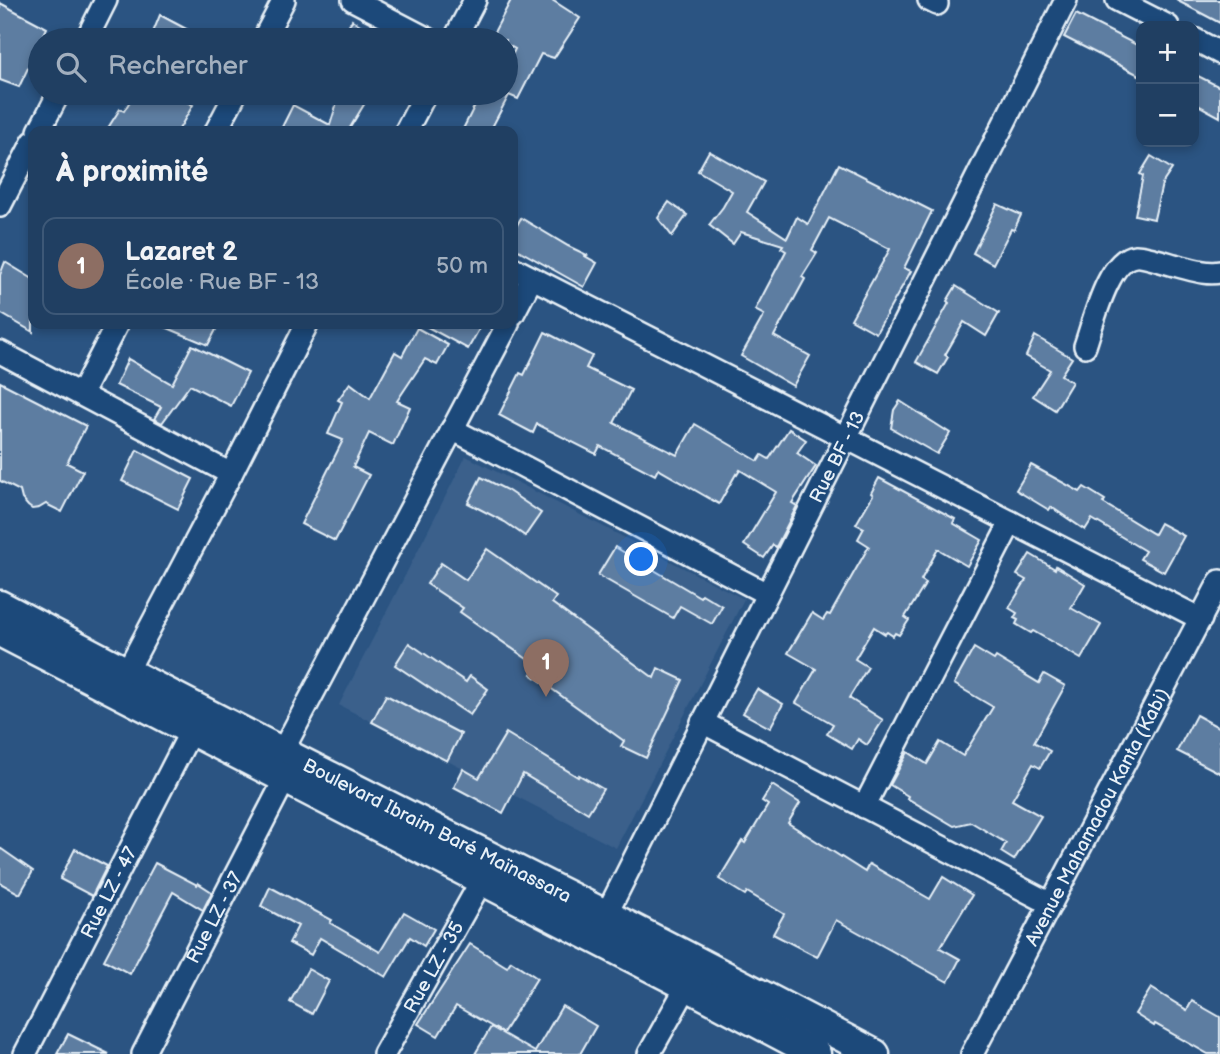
<!DOCTYPE html>
<html lang="fr">
<meta charset="utf-8">
<style>
:root{--surface:#203f62;--page:#2d4a6b;--text:#f1f3f6;--muted:#a2afbe;--line:#3d5877;--accent:#95b2f1}
body{margin:0;font-family:"Balsamiq Sans",sans-serif;background:var(--page);color:var(--text)}
.controls{position:absolute;right:21px;top:21px;display:grid;overflow:hidden;border-radius:14px;box-shadow:0 4px 10px #0003}
.controls button{width:63px;height:63px;display:grid;place-items:center;padding:0;border:0;border-bottom:2px solid var(--line);background:var(--surface);color:var(--text);font:35px sans-serif}
.you{position:absolute;left:642px;top:560px;width:24px;height:24px;margin:-18px;border:5px solid #fff;border-radius:50%;background:#1a73e8;box-shadow:0 0 0 10px #1a73e833}
.badge{display:grid;place-items:center;width:46px;height:46px;border-radius:50%;background:var(--accent);color:#fff;font-size:23px;font-weight:700}
.pin{position:absolute;translate:-50% -58px;filter:drop-shadow(0 2px 4px #0008)}
.pin::after{content:'';position:absolute;top:37px;width:24px;height:21px;background:inherit;clip-path:polygon(0 0,100% 0,50% 100%)}
.list{margin:0;padding:0;list-style:none}
h2{display:flex;justify-content:space-between;align-items:center;height:91px;margin:0;padding:0 28px;font-size:30px}
h2 small{font-size:23px;font-weight:400;color:var(--muted)}
.list li{display:grid;grid-template-columns:46px 1fr auto;gap:21px;align-items:center;box-sizing:border-box;height:98px;margin:0 14px 14px;padding:0 14px;border:2px solid var(--line);border-radius:14px}
.list b{display:block;font-size:26px;white-space:nowrap}
.list p{margin:0;font-size:23px;white-space:nowrap;color:var(--muted)}
.list em{font-size:23px;font-style:normal;color:var(--muted)}
.icon{flex:none;width:38px;height:38px;fill:none;stroke:currentColor;stroke-width:2;stroke-linecap:round;stroke-linejoin:round}
.map{position:relative;flex:none;width:1220px;height:1054px;overflow:hidden}
.search{position:absolute;background:var(--surface);box-shadow:0 4px 10px #0003;left:28px;top:28px;width:490px;height:77px;display:flex;align-items:center;gap:18px;box-sizing:border-box;padding:0 24px;border-radius:38px;color:var(--muted);font-size:26px}
.panel{position:absolute;background:var(--surface);box-shadow:0 4px 10px #0003;left:28px;top:126px;width:490px;height:203px;border-radius:14px}
.map>svg:first-child{display:block}
.built{fill:#3a608b}
.building{fill:#5d7da1;stroke:#e8f1f8;stroke-width:2}
.lines{fill:none;stroke-linecap:round;stroke-linejoin:round}
.street-casing{stroke:#e8f1f8;stroke-width:26}
.secondary-casing{stroke:#e8f1f8;stroke-width:33}
.street{stroke:#1f4a7a;stroke-width:21}
.secondary{stroke:#1f4a7a;stroke-width:28}
.labels{text-anchor:middle;stroke-width:6;stroke-linejoin:round;paint-order:stroke}
.street-label{font-size:19px;fill:#e8f1f8;stroke:#1f4a7a}
</style>
<div class="map">
<svg width="1220" height="1054" viewBox="0 0 1220 1054">
<rect width="100%" height="100%" fill="#2b5482"/>
<filter id="ink" filterUnits="userSpaceOnUse"><feTurbulence type="fractalNoise" baseFrequency=".0143" numOctaves="2"/><feDisplacementMap in="SourceGraphic" scale="14" xChannelSelector="R" yChannelSelector="G"/><feConvolveMatrix kernelMatrix="1 2 1 2 8 2 1 2 1" color-interpolation-filters="sRGB"/></filter>
<g filter="url(#ink)">
<!-- built -->
<polygon class="built" points="466,456 744,599 616,848 339,705"/>
<!-- building -->
<g class="building">
<polygon points="511,0 552,0 580,18 554,58 541,54 518,99 509,95 490,131 462,131 481,93 506,93 506,68 515,49 506,44 506,40 499,40 492,36"/>
<polygon points="1176,0 1220,0 1220,23"/>
<polygon points="0,3 47,28 19,87 0,80"/>
<polygon points="1076,14 1141,47 1141,76 1064,37"/>
<polygon points="160,15 207,40 150,40"/>
<polygon points="352,20 367,29 360,40 341,40"/>
<polygon points="1194,74 1220,87 1220,117 1194,103"/>
<polygon points="135,93 169,93 193,105 178,131 106,131 120,109 124,111"/>
<polygon points="340,93 371,93 348,131 280,131 293,105 330,125"/>
<polygon points="709,151 764,182 747,212 787,238 797,217 808,224 839,164 932,211 904,268 911,271 876,333 851,319 890,249 829,218 812,250 817,253 802,277 805,279 774,336 810,356 793,386 741,356 764,315 755,310 786,251 781,248 783,245 741,232 733,244 709,225 723,207 732,191 698,171"/>
<polygon points="1151,156 1172,169 1162,184 1154,219 1135,215 1143,176 1140,174"/>
<polygon points="669,202 687,215 672,236 658,218"/>
<polygon points="997,204 1021,215 1014,230 1011,229 993,264 973,253"/>
<polygon points="521,218 568,246 587,255 585,256 597,263 584,287 513,247 513,232"/>
<polygon points="5,262 33,279 33,332 0,313 0,275"/>
<polygon points="956,286 999,313 986,336 964,322 945,355 948,357 938,374 916,362 949,303 947,301"/>
<polygon points="158,324 219,324 208,345"/>
<polygon points="422,324 482,324 468,349"/>
<polygon points="417,328 448,345 437,365 425,359 397,401 410,407 393,445 369,433 353,467 369,475 335,541 301,524 343,440 328,434 342,402 338,400 350,383 370,398 395,352 402,356"/>
<polygon points="545,332 592,356 586,368 631,390 614,423 677,455 695,424 758,461 762,455 769,459 789,429 806,440 797,453 816,466 792,503 797,506 776,547 773,545 764,558 744,545 776,492 740,470 737,475 736,474 719,504 658,469 655,475 600,446 596,454 537,424 533,433 499,415 520,373 524,375"/>
<polygon points="1035,336 1072,358 1061,375 1072,382 1055,410 1033,396 1050,370 1026,356"/>
<polygon points="192,345 248,373 231,406 190,385 162,423 154,419 161,407 116,385 128,359 172,384"/>
<polygon points="0,382 86,426 67,463 83,471 62,512 46,504 39,508 32,509 28,506 22,499 20,491 0,481"/>
<polygon points="900,401 950,433 937,454 891,428 894,410"/>
<polygon points="137,450 193,479 178,509 122,481"/>
<polygon points="1031,465 1080,492 1084,487 1105,500 1103,503 1154,534 1160,523 1184,536 1164,572 1140,559 1145,551 1092,519 1085,530 1051,507 1049,510 1016,490"/>
<polygon points="481,477 507,490 541,513 525,536 505,522 468,503"/>
<polygon points="879,478 955,519 953,523 982,540 967,566 938,549 921,580 926,583 905,617 909,620 899,635 895,633 893,636 887,632 885,634 874,627 855,659 868,667 849,698 883,720 867,745 858,739 852,749 827,734 833,724 796,703 816,669 788,653 812,613 823,620 827,614 830,615 869,546 858,539 864,528 856,524 873,495 871,493"/>
<polygon points="615,547 700,597 702,594 722,606 712,624 680,606 673,618 598,575"/>
<polygon points="487,549 556,597 552,603 654,678 658,668 683,680 646,758 621,746 624,741 531,674 537,666 460,612 463,608 427,584 441,563 466,580"/>
<polygon points="1030,554 1055,569 1056,566 1085,584 1071,608 1101,625 1081,659 1033,631 1031,633 1016,624 1018,620 1014,618 1017,613 1009,608 1026,580 1017,575"/>
<polygon points="409,643 466,682 470,676 488,689 470,715 395,665"/>
<polygon points="974,648 994,660 996,657 1039,683 1044,674 1065,686 1034,742 1050,751 1040,768 1033,764 1012,800 1041,816 1014,860 1001,852 1006,843 971,822 954,826 907,798 908,796 890,785 908,752 927,764 940,742 963,756 993,707 954,684"/>
<polygon points="757,689 783,704 770,728 743,713"/>
<polygon points="386,695 461,734 447,761 372,722"/>
<polygon points="1196,715 1220,728 1220,773 1177,751"/>
<polygon points="506,733 578,777 579,775 603,789 588,813 523,774 503,813 454,787 463,769 479,778"/>
<polygon points="772,785 800,803 788,823 865,872 869,864 930,899 943,877 972,895 940,948 960,959 948,982 836,920 817,957 773,934 784,914 747,892 745,895 719,879 742,841 745,843 768,805 762,801"/>
<polygon points="0,848 33,871 20,894 0,883"/>
<polygon points="75,849 107,866 92,896 60,879"/>
<polygon points="155,863 197,885 198,883 212,892 203,910 173,892 130,974 104,960"/>
<polygon points="270,887 332,920 330,923 380,952 404,912 434,929 424,946 410,937 386,977 320,938 311,955 289,943 298,926 261,906"/>
<polygon points="470,944 507,967 511,961 537,978 503,1033 456,1006 438,1036 418,1024"/>
<polygon points="308,969 329,981 312,1014 290,1002"/>
<polygon points="1151,988 1187,1010 1192,1001 1220,1017 1220,1054 1208,1054 1155,1024 1154,1026 1135,1014"/>
<polygon points="562,1006 596,1026 580,1054 475,1054 491,1027 535,1052"/>
<polygon points="68,1034 109,1054 57,1054"/>
</g>
<g class="lines">
<!-- street casing -->
<g class="street-casing">
<g id="street">
<polyline points="353,0 430,40"/>
<polyline points="929,0 937,4"/>
<polyline points="1117,0 1168,26"/>
<polyline points="1194,39 1220,53"/>
<polyline points="86,40 106,0"/>
<polyline points="263,40 284,0"/>
<polyline points="454,40 475,0"/>
<polyline points="39,131 59,93"/>
<polyline points="216,131 236,93"/>
<polyline points="406,131 426,93"/>
<polyline points="0,206 33,142"/>
<polyline points="513,268 1201,619"/>
<polyline points="513,314 532,278"/>
<path d="M1085 346C1093 324 1108 257 1136 256 1142 255 1170 264 1178 266 1191 269 1206 275 1220 272"/>
<polyline points="0,352 231,474"/>
<polyline points="81,394 117,324"/>
<polyline points="452,429 767,594"/>
<polyline points="128,673 134,658 231,474 307,324"/>
<polyline points="702,722 1051,904"/>
<polyline points="282,752 508,324"/>
<polyline points="864,807 1011,522"/>
<path id="s1" d="M606 915 1066 0"/>
<path id="s2" d="M25 1054 191 731"/>
<path id="s3" d="M143 1054 285 779"/>
<path id="s4" d="M384 1054 482 880"/>
<polyline points="649,1054 687,986"/>
<path id="s5" d="M972 1054 1220 581"/>
</g>
</g>
<!-- secondary casing -->
<g class="secondary-casing">
<g id="secondary">
<path id="s6" d="M0 605C199 711 401 812 603 913 694 959 785 1007 875 1054"/>
<polyline points="0,632 687,986 816,1054"/>
</g>
</g>
<!-- street -->
<use href="#street" class="street"/>
<!-- secondary -->
<use href="#secondary" class="secondary"/>
</g>
</g>
<g class="labels">
<!-- street labels -->
<g class="street-label">
<text dy="7" stroke="none"><textPath href="#s1" startOffset="513">Rue BF - 13</textPath></text>
<text dy="7" stroke="none"><textPath href="#s5" startOffset="268">Avenue Mahamadou Kanta (Kabi)</textPath></text>
<text dy="7" stroke="none"><textPath href="#s6" startOffset="492">Boulevard Ibraim Baré Maïnassara</textPath></text>
<text dy="7" stroke="none"><textPath href="#s2" startOffset="182">Rue LZ - 47</textPath></text>
<text dy="7" stroke="none"><textPath href="#s3" startOffset="154">Rue LZ - 37</textPath></text>
<text dy="7" stroke="none"><textPath href="#s4" startOffset="100">Rue LZ - 35</textPath></text>
</g>
</g>
</svg>
<div class="controls">
<button>+</button>
<button>−</button>
</div>
<div class="you"></div>
<div class="pin badge" style="left:546px;top:697px;background:#8d6e63">1</div>
<div class="search"><svg class="icon" aria-label="search" viewBox="0 0 24 24"><circle cx="10" cy="10" r="6"/><path d="M15 15l6 6"/></svg>Rechercher</div>
<section class="panel">
<h2>À proximité<small></small></h2>
<ul class="list">
<li><span class="badge" style="background:#8d6e63">1</span><div><b>Lazaret 2</b><p>École · Rue BF - 13</p></div><em>50 m</em></li>
</ul>
</section>
</div>
